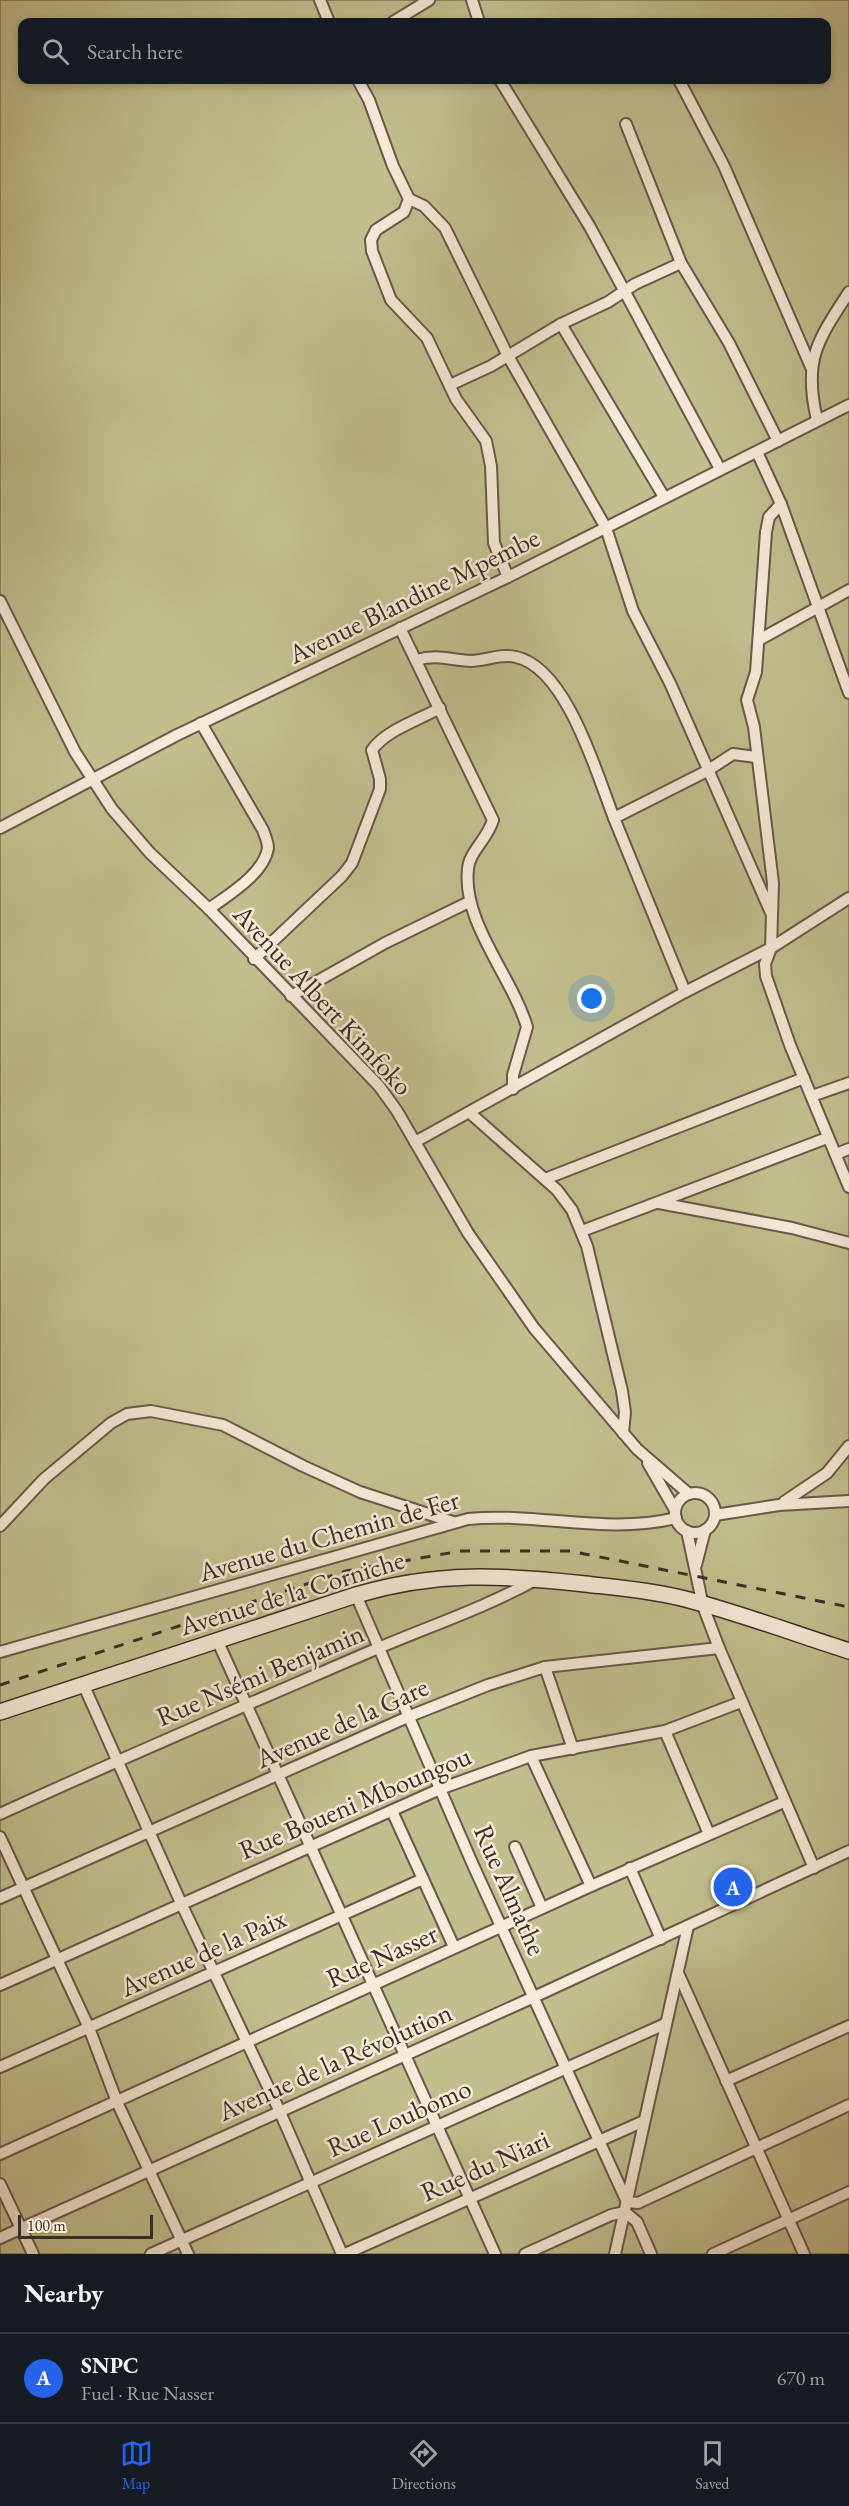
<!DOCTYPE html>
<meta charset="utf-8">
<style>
:root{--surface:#171b24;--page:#20242c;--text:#f1f3f6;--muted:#9ea1a6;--line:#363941;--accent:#2563eb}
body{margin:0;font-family:"EB Garamond",serif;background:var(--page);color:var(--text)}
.scale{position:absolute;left:18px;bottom:15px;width:135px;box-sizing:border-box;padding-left:6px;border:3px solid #3a2d24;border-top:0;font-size:16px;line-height:21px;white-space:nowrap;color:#3a2d24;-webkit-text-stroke:4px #f6ead8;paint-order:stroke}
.you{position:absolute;left:592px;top:999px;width:21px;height:21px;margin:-15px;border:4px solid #fff;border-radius:50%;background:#1a73e8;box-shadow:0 0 0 9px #1a73e833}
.badge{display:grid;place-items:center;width:39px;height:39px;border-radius:50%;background:var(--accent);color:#fff;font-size:20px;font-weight:700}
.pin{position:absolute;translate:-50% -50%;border:3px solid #fff;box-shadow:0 2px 6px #0006}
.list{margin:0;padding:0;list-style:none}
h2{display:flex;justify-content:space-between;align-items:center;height:78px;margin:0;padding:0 24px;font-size:26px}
h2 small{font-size:20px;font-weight:400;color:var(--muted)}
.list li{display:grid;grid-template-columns:39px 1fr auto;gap:18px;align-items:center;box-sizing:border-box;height:90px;padding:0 24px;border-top:2px solid var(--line)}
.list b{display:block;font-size:22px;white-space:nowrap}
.list p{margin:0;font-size:20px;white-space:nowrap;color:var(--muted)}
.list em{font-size:20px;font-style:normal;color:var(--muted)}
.icon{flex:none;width:33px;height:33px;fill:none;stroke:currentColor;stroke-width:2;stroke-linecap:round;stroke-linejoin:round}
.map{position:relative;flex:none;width:849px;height:2254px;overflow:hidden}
.search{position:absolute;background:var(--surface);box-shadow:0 3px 9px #0003;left:18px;right:18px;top:18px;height:66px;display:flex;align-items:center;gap:15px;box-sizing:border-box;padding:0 21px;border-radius:12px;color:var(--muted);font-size:22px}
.sheet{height:168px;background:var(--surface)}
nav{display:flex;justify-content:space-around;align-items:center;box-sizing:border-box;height:84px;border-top:2px solid var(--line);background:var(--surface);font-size:16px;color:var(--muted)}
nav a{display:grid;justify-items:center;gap:3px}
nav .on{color:var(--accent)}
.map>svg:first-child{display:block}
.green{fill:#c2bf8e;stroke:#7e7659;stroke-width:1.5;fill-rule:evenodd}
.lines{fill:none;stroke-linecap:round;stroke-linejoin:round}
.street-casing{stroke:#68594c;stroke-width:14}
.secondary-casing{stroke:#3a2d24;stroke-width:18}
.street{stroke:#f6ead8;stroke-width:10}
.secondary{stroke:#f6ead8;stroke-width:15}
.rail{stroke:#3a2d24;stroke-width:3;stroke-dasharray:10 10;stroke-linecap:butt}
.labels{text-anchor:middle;stroke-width:5;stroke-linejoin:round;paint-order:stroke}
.street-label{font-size:27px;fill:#3a2d24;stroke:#f6ead8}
</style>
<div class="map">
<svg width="849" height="2254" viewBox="0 0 849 2254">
<rect width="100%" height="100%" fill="#f1dec3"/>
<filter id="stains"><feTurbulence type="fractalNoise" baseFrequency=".00333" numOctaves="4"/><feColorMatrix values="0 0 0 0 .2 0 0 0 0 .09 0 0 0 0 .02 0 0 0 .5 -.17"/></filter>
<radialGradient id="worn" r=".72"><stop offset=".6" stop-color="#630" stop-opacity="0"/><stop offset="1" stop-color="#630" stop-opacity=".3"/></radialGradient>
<!-- green -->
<path class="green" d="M0 0H849V2254H0ZM22 22H826V80H22Z"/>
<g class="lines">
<!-- street casing -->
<g class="street-casing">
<g id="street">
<polyline points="320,0 329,22"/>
<polyline points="472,0 479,22"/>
<polyline points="393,22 429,0"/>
<polyline points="358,80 369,100 393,166 409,199 404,212 376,230 371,240 372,251 391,300 427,338 456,399 486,441 491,466 494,543 508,577"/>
<polyline points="500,80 590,227 720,469"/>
<polyline points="679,80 724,166 811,367"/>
<polyline points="626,124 681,263 729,343 778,441"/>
<polyline points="409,199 424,206 445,228 508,356 606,528 633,611 670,683 772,915"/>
<polyline points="561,324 664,497"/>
<polyline points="450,385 491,366 561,324 608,302 635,284 681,263"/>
<path d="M817 420C803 360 817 341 849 292"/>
<polyline points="757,452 781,504 849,693"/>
<polyline points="781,504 769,517 766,532 756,672 747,700 754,727 773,883 771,948 765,964 766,976 790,1045 849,1187"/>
<polyline points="0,601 75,752 112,809 150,853 209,909 379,1086 397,1111 468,1233 534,1328 637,1449 689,1494"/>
<path d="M400 628 493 820C487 840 469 852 468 869 462 923 512 976 527 1027L513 1075V1089"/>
<polyline points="759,640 849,590"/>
<path d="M416 660C439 654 449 660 471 661 486 661 501 653 516 657 567 668 597 775 614 818"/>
<path d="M201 723 263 830C265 836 268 842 268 848 264 874 228 895 209 909"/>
<polyline points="0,828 177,735 508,577 849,405"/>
<path d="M254 959 342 876 352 863 380 789V779L372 750C386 730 419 720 440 708"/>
<polyline points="685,992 614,818 707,771 733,754 756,757"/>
<polyline points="291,996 385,943 469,902"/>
<polyline points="812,1096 849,1083"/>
<polyline points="470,1113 557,1190 572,1210 587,1246 622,1391 625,1412 623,1433"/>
<polyline points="415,1142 685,992 771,948 849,898"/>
<polyline points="836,1154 849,1149"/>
<polyline points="545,1179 804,1078"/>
<polyline points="659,1203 792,1228 849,1243"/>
<polyline points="582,1231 827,1138"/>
<polyline points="648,1463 675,1510"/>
<circle cx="695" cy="1513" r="20"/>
<polyline points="784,1502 827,1473 849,1446"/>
<polyline points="715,1515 779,1505 849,1501"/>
<polyline points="0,1526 44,1479 111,1423 127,1414 151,1411 223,1425 303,1466 360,1492 453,1522"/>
<polyline points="687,1531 703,1606 719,1648 814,1868"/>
<polyline points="696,1565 705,1530"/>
<polyline points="356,1595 473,1865 627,2202 638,2203 849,2105"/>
<polyline points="218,1642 495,2254"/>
<path d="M0 1652 468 1519C538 1512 606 1535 676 1518"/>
<polyline points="545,1667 573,1749"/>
<polyline points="84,1686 181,1903 280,2112 342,2254"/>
<polyline points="665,1731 709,1834"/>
<polyline points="531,1756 591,1886"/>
<polyline points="392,1811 454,1947"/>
<path d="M0 1814C124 1757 251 1703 376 1649 430 1626 484 1608 535 1580"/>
<polyline points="0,1837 89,2028 117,2102 188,2254"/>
<polyline points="515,1847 542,1908"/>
<polyline points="630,1868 661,1939"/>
<polyline points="0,1898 410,1716 488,1685 545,1667 719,1648"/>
<polyline points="679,1975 804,2254"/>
<polyline points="0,1985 440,1789 531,1756 665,1731 741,1702"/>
<polyline points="0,2067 423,1879"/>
<polyline points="726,2081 849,2026"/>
<polyline points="0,2154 591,1886 784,1802"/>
<polyline points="0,2184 33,2254"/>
<polyline points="0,2238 534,1997 849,1851"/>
<polyline points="151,2254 665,2024"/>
<polyline points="345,2254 644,2121"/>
<polyline points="525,2254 611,2215 625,2212 637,2222 651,2254"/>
<polyline points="615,2254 688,1926"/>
<polyline points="713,2254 849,2192"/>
</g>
</g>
<!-- secondary casing -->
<g class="secondary-casing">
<path id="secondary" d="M0 1712 356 1595C438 1571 501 1575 585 1584 620 1588 655 1591 689 1600 742 1614 796 1634 849 1651"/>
</g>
<!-- street -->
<use href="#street" class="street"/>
<!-- secondary -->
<use href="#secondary" class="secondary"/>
<!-- rail -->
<polyline class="rail" points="0,1685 346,1571 461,1551 570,1551 849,1607"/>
</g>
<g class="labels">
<!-- street labels -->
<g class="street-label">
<text transform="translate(414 596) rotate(-26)" y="9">Avenue Blandine Mpembe</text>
<text transform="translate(323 1000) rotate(47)" y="9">Avenue Albert Kimfoko</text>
<text transform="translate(329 1536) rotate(-16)" y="9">Avenue du Chemin de Fer</text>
<text transform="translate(292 1593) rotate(-17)" y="9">Avenue de la Corniche</text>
<text transform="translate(260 1675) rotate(-23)" y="9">Rue Nsémi Benjamin</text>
<text transform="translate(342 1723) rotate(-24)" y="9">Avenue de la Gare</text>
<text transform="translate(355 1803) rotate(-23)" y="9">Rue Boueni Mboungou</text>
<text transform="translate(510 1890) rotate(66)" y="9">Rue Almathe</text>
<text transform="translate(203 1953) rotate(-24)" y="9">Avenue de la Paix</text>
<text transform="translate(382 1956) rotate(-24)" y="9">Rue Nasser</text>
<text transform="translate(335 2062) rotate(-24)" y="9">Avenue de la Révolution</text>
<text transform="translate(399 2118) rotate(-24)" y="9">Rue Loubomo</text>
<text transform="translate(485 2166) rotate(-24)" y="9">Rue du Niari</text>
</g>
</g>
<rect width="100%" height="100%" filter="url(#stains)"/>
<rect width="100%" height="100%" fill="url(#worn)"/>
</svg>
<div class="scale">100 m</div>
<div class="you"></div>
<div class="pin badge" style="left:733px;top:1887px">A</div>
<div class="search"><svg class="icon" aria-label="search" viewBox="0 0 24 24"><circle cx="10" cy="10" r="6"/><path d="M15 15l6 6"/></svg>Search here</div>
</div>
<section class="sheet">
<h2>Nearby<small></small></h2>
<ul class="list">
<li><span class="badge">A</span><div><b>SNPC</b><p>Fuel · Rue Nasser</p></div><em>670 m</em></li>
</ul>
</section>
<nav>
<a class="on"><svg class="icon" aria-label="map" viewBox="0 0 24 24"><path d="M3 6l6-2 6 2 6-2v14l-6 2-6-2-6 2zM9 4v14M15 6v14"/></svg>Map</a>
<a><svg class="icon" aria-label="directions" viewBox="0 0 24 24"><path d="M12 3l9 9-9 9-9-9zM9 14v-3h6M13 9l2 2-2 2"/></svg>Directions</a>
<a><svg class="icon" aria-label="saved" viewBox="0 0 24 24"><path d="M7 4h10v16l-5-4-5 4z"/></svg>Saved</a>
</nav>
